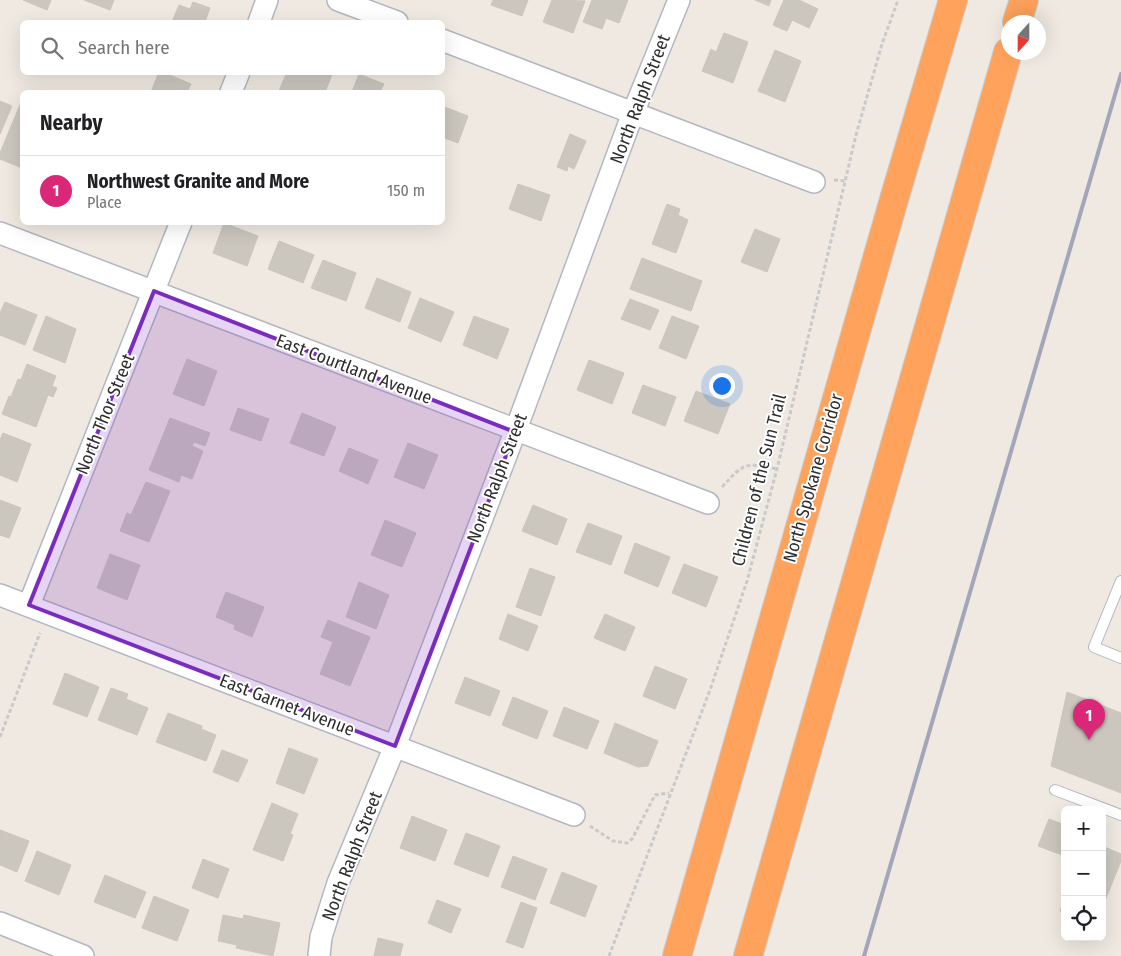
<!DOCTYPE html>
<meta charset="utf-8">
<style>
:root{--surface:#fff;--page:#f6f6f6;--text:#202124;--muted:#757577;--line:#e0e0e0;--accent:#db2777}
body{margin:0;font-family:"Fira Sans Condensed",sans-serif;background:var(--page);color:var(--text)}
.controls{position:absolute;right:15px;bottom:15px;display:grid;overflow:hidden;border-radius:8px;box-shadow:0 5px 20px #0002}
.controls button{width:45px;height:45px;display:grid;place-items:center;padding:0;border:0;border-bottom:1px solid var(--line);background:var(--surface);color:var(--text);font:25px sans-serif}
.compass{position:absolute;left:1001px;top:15px;width:45px;height:45px;border-radius:50%;background:var(--surface);box-shadow:0 5px 20px #0002;rotate:201deg}
.you{position:absolute;left:721px;top:385px;width:18px;height:18px;margin:-12px;border:4px solid #fff;border-radius:50%;background:#1a73e8;box-shadow:0 0 0 8px #1a73e833}
.badge{display:grid;place-items:center;width:32px;height:32px;border-radius:50%;background:var(--accent);color:#fff;font-size:16px;font-weight:700}
.pin{position:absolute;translate:-50% -41px;filter:drop-shadow(0 1px 2px #0008)}
.pin::after{content:'';position:absolute;top:26px;width:18px;height:15px;background:inherit;clip-path:polygon(0 0,100% 0,50% 100%)}
.list{margin:0;padding:0;list-style:none}
h2{display:flex;justify-content:space-between;align-items:center;height:65px;margin:0;padding:0 20px;font-size:21px}
h2 small{font-size:16px;font-weight:400;color:var(--muted)}
.list li{display:grid;grid-template-columns:32px 1fr auto;gap:15px;align-items:center;box-sizing:border-box;height:70px;padding:0 20px;border-top:1px solid var(--line)}
.list b{display:block;font-size:19px;white-space:nowrap}
.list p{margin:0;font-size:16px;white-space:nowrap;color:var(--muted)}
.list em{font-size:16px;font-style:normal;color:var(--muted)}
.icon{flex:none;width:28px;height:28px;fill:none;stroke:currentColor;stroke-width:2;stroke-linecap:round;stroke-linejoin:round}
.map{position:relative;flex:none;width:1121px;height:956px;overflow:hidden}
.search{position:absolute;background:var(--surface);box-shadow:0 5px 20px #0002;left:20px;top:20px;width:425px;height:55px;display:flex;align-items:center;gap:12px;box-sizing:border-box;padding:0 18px;border-radius:8px;color:var(--muted);font-size:19px}
.panel{position:absolute;background:var(--surface);box-shadow:0 5px 20px #0002;left:20px;top:90px;width:425px;height:135px;border-radius:8px}
.map>svg:first-child{display:block}
.building{fill:#cbc7bf;stroke:#cbc5ba}
.lines{fill:none;stroke-linecap:round;stroke-linejoin:round}
.service-casing{stroke:#b4b7c1;stroke-width:12}
.minor-casing{stroke:#b4b7c1;stroke-width:24}
.motorway-casing{stroke:#c9c9c9;stroke-width:30}
.path{stroke:#c9c9c9;stroke-width:3;stroke-dasharray:4 2.5;stroke-linecap:butt}
.service{stroke:#fff;stroke-width:10}
.minor{stroke:#fff;stroke-width:21}
.motorway{stroke:#ffa35c;stroke-width:28}
.rail{stroke:#a3a6b8;stroke-width:4}
.marked{fill:#7b2cbf;fill-opacity:0.2;stroke:#7b2cbf;stroke-width:4;stroke-linejoin:round}
.labels{text-anchor:middle;stroke-width:4;stroke-linejoin:round;paint-order:stroke}
.street-label{font-size:18px;fill:#2e2e2e;stroke:#fff}
</style>
<div class="map">
<svg width="1121" height="956" viewBox="0 0 1121 956">
<rect width="100%" height="100%" fill="#efe9e1"/>
<!-- building -->
<g class="building">
<polygon points="23,0 51,0 47,10"/>
<polygon points="84,0 114,0 110,10"/>
<polygon points="493,0 528,0 522,16 491,5"/>
<polygon points="552,0 585,1 573,33 543,22"/>
<polygon points="592,0 628,0 619,23 606,18 602,29 583,22"/>
<polygon points="755,0 771,0 769,6"/>
<polygon points="784,0 799,0 818,9 809,28 792,20 787,31 773,25"/>
<polygon points="193,2 210,8 205,22 172,22 179,5 190,9"/>
<polygon points="724,33 748,42 733,83 702,71 711,49 716,52"/>
<polygon points="775,50 801,61 785,102 758,91"/>
<polygon points="159,72 163,72 191,84 187,92 151,92"/>
<polygon points="287,72 333,72 325,92 283,92 279,91"/>
<polygon points="359,74 384,84 380,92 352,92"/>
<polygon points="22,100 22,168 0,159 0,153"/>
<polygon points="0,101 12,106 0,134"/>
<polygon points="442,106 468,116 458,143 442,137"/>
<polygon points="570,134 586,141 574,169 568,166 567,171 557,167"/>
<polygon points="518,184 550,195 541,221 509,209"/>
<polygon points="667,204 680,209 678,215 688,220 676,253 652,244"/>
<polygon points="224,223 258,236 247,266 213,253"/>
<polygon points="755,229 780,239 767,272 741,262"/>
<polygon points="279,241 314,255 303,283 268,269"/>
<polygon points="642,258 702,281 691,311 630,289"/>
<polygon points="323,260 356,273 346,301 311,288"/>
<polygon points="377,278 411,292 400,322 365,308"/>
<polygon points="420,298 454,312 441,342 408,328"/>
<polygon points="630,299 659,310 650,330 621,319"/>
<polygon points="5,302 37,315 25,345 0,335 0,313"/>
<polygon points="46,316 76,329 65,363 33,350"/>
<polygon points="474,316 509,329 497,359 463,345"/>
<polygon points="672,316 699,326 686,359 659,348"/>
<polygon points="187,359 217,371 204,406 173,394"/>
<polygon points="589,360 624,373 612,404 577,390"/>
<polygon points="27,364 56,376 52,386 57,388 53,397 48,395 36,427 2,414 9,396 11,397 18,379 21,380"/>
<polygon points="643,385 676,397 665,426 632,413"/>
<polygon points="696,391 730,404 718,434 684,421"/>
<polygon points="238,408 269,419 261,441 230,430"/>
<polygon points="302,413 336,427 324,456 290,443"/>
<polygon points="170,418 210,433 205,446 194,442 192,446 203,451 192,479 181,475 179,482 149,470"/>
<polygon points="3,433 31,444 17,482 0,475 0,440"/>
<polygon points="408,443 438,455 424,489 394,477"/>
<polygon points="349,448 378,460 368,484 339,471"/>
<polygon points="146,482 170,491 149,542 120,531 127,513 131,515"/>
<polygon points="0,500 21,508 9,538 0,535"/>
<polygon points="533,505 567,519 557,545 522,531"/>
<polygon points="385,520 416,533 402,567 371,555"/>
<polygon points="588,523 622,536 611,565 576,552"/>
<polygon points="635,543 670,557 658,587 624,573"/>
<polygon points="110,554 140,565 127,600 97,588"/>
<polygon points="684,564 718,577 706,607 672,593"/>
<polygon points="530,568 555,577 541,616 516,607"/>
<polygon points="359,582 389,595 376,629 346,617"/>
<polygon points="226,592 264,607 252,637 234,629 235,625 216,617"/>
<polygon points="508,614 538,626 528,651 499,639"/>
<polygon points="605,614 635,627 625,651 594,638"/>
<polygon points="328,620 370,637 350,686 320,674 333,642 321,637"/>
<polygon points="655,666 687,679 675,709 643,696"/>
<polygon points="65,673 99,687 87,717 53,704"/>
<polygon points="465,677 500,691 490,716 455,703"/>
<polygon points="111,688 128,694 126,699 148,708 137,735 98,720"/>
<polygon points="1067,692 1121,713 1121,793 1051,766"/>
<polygon points="513,697 548,711 537,739 502,725"/>
<polygon points="564,707 599,721 587,749 553,736"/>
<polygon points="168,713 202,726 201,729 216,735 206,761 156,742"/>
<polygon points="615,723 658,741 648,766 638,767 604,753"/>
<polygon points="289,748 318,759 304,794 276,783"/>
<polygon points="222,750 248,760 238,782 213,772"/>
<polygon points="272,803 298,814 290,834 293,835 283,861 253,850"/>
<polygon points="412,816 447,830 435,861 400,848"/>
<polygon points="1049,819 1065,825 1065,856 1038,846"/>
<polygon points="0,830 29,841 17,872 0,865"/>
<polygon points="466,833 500,846 488,877 454,864"/>
<polygon points="1102,846 1121,854 1121,861 1102,908"/>
<polygon points="37,851 71,865 59,895 25,881"/>
<polygon points="513,856 547,869 535,900 501,887"/>
<polygon points="203,859 229,869 218,898 192,888"/>
<polygon points="562,872 597,886 585,917 550,903"/>
<polygon points="105,875 146,892 135,918 94,902"/>
<polygon points="154,896 189,910 177,941 142,928"/>
<polygon points="1065,899 1065,913 1060,911"/>
<polygon points="437,900 461,909 451,933 428,923"/>
<polygon points="521,902 537,908 523,948 506,942"/>
<polygon points="223,915 243,919 244,915 280,923 273,956 236,948 237,945 218,941"/>
<polygon points="378,938 403,944 400,956 374,956"/>
</g>
<g class="lines">
<!-- service casing -->
<g class="service-casing">
<g id="service">
<polyline points="1121,581 1094,647 1121,658"/>
<polyline points="1055,790 1121,815"/>
</g>
</g>
<!-- minor casing -->
<g class="minor-casing">
<g id="minor">
<polyline points="338,0 397,22"/>
<polyline points="259,22 267,0"/>
<polyline points="442,40 814,182"/>
<polyline points="231,92 239,72"/>
<path d="M0 233C236 322 471 415 708 503"/>
<polyline points="0,595 574,815"/>
<polyline points="29,605 181,222"/>
<polyline points="0,923 83,956"/>
<polyline points="319,956 321,937 338,883 395,746 515,432 633,113 679,0"/>
</g>
</g>
<!-- motorway casing -->
<g class="motorway-casing">
<g id="motorway">
<polyline points="1017,22 1024,0"/>
<polyline points="677,956 895,196 953,0"/>
<polyline points="748,956 1008,52"/>
</g>
</g>
<!-- path -->
<g class="path">
<polyline points="834,180 846,181"/>
<path d="M722 487C744 463 745 462 777 469"/>
<polyline points="0,737 40,633"/>
<polyline points="590,826 613,841 627,843 632,839 655,795 669,793"/>
<polyline points="609,956 710,690 747,581 777,469 856,135 882,44 898,0"/>
</g>
<!-- service -->
<use href="#service" class="service"/>
<!-- minor -->
<use href="#minor" class="minor"/>
<!-- motorway -->
<use href="#motorway" class="motorway"/>
<!-- rail -->
<polyline class="rail" points="864,956 1121,74"/>
</g>
<!-- marked area -->
<path class="marked" d="M154 291 515 432 395 746 29 605Z"/>
<g class="labels">
<!-- street labels -->
<g class="street-label">
<text transform="translate(640 99) rotate(-69)" y="6">North Ralph Street</text>
<text transform="translate(354 369) rotate(21)" y="6">East Courtland Avenue</text>
<text transform="translate(105 414) rotate(-68)" y="6">North Thor Street</text>
<text transform="translate(497 478) rotate(-69)" y="6">North Ralph Street</text>
<text transform="translate(813 478) rotate(-74)" y="6">North Spokane Corridor</text>
<text transform="translate(759 480) rotate(-76)" y="6">Children of the Sun Trail</text>
<text transform="translate(287 705) rotate(21)" y="6">East Garnet Avenue</text>
<text transform="translate(352 856) rotate(-69)" y="6">North Ralph Street</text>
</g>
</g>
</svg>
<div class="controls">
<button>+</button>
<button>−</button>
<button><svg class="icon" aria-label="locate" viewBox="0 0 24 24"><circle cx="12" cy="12" r="6"/><path d="M12 2v4M12 18v4M2 12h4M18 12h4"/></svg></button>
</div>
<svg class="compass" viewBox="-18 -18 36 36"><path d="M0-13l5 13h-10z" fill="#e53935"/><path d="M0 13l5-13h-10z" fill="#757577"/></svg>
<div class="you"></div>
<div class="pin badge" style="left:1089px;top:740px">1</div>
<div class="search"><svg class="icon" aria-label="search" viewBox="0 0 24 24"><circle cx="10" cy="10" r="6"/><path d="M15 15l6 6"/></svg>Search here</div>
<section class="panel">
<h2>Nearby<small></small></h2>
<ul class="list">
<li><span class="badge">1</span><div><b>Northwest Granite and More</b><p>Place</p></div><em>150 m</em></li>
</ul>
</section>
</div>
